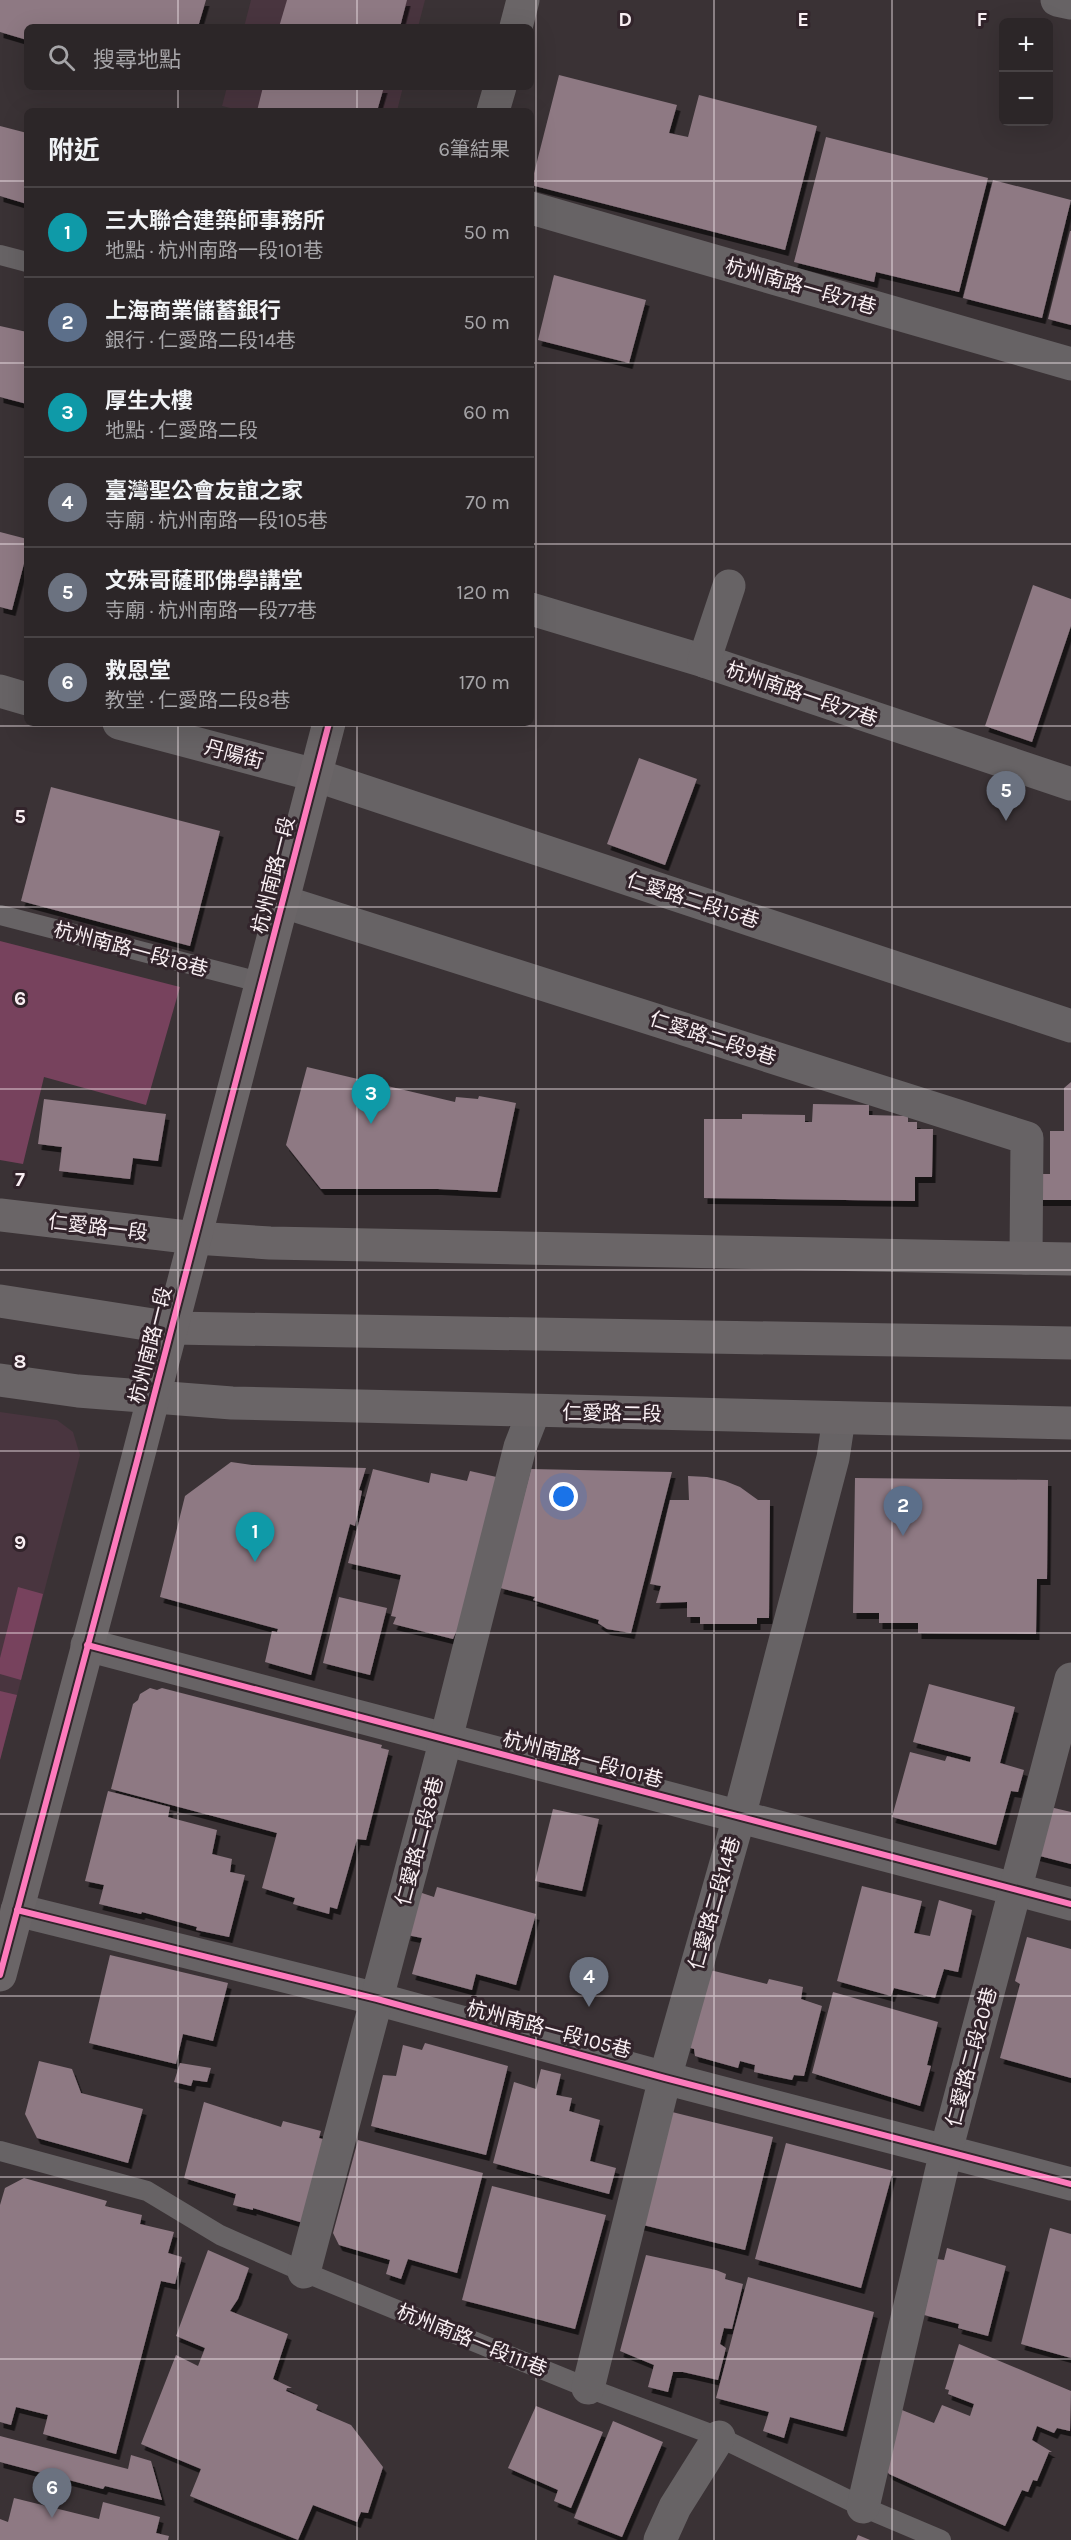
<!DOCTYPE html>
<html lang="zh-TW">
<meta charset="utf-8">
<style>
:root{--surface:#2c2628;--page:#342e30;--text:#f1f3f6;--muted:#a6a5a8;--line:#484345;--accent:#bca0f2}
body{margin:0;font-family:Karla,"Noto Sans TC",sans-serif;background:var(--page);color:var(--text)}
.controls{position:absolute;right:18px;top:18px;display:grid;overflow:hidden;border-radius:9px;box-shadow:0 6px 24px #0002}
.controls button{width:54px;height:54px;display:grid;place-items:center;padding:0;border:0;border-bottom:2px solid var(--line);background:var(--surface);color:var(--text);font:30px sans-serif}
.you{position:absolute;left:564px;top:1497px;width:21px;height:21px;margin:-15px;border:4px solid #fff;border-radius:50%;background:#1a73e8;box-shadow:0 0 0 9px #1a73e833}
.badge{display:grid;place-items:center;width:39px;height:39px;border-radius:50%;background:var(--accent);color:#fff;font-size:20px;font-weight:700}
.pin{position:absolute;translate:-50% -50px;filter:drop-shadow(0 2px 3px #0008)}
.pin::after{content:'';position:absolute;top:32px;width:21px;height:18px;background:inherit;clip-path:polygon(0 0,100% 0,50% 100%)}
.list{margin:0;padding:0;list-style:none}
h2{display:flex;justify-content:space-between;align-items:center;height:78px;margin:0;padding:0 24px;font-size:26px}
h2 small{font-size:20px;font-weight:400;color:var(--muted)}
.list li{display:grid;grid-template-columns:39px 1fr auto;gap:18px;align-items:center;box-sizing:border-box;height:90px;padding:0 24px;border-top:2px solid var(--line)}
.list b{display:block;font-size:22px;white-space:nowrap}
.list p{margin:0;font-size:20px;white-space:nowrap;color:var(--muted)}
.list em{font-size:20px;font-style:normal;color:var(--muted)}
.icon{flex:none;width:33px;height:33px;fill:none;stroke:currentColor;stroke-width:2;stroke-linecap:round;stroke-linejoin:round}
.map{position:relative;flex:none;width:1071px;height:2540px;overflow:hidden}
.search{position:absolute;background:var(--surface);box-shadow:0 6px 24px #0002;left:24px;top:24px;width:510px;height:66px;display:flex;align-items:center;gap:15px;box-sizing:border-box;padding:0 21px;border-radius:9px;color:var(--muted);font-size:22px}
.panel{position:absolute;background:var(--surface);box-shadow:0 6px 24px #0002;left:24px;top:108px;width:510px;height:618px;border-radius:9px}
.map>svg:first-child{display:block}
.built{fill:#49353f}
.green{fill:#77425d}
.building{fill:#8e7983;filter:url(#shadow)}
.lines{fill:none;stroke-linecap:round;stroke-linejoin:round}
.lane{stroke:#676365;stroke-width:20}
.street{stroke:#676365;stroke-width:33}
.secondary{stroke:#6a6567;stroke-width:33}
.cycleway-casing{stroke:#32242b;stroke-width:10}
.cycleway{stroke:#fd7abc;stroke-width:6}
.grid{fill:none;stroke:#f9eff3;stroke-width:1.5;stroke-opacity:0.55}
.labels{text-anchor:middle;stroke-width:6;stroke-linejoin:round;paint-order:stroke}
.street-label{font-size:20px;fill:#f9eff3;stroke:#32242b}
.grid-label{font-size:20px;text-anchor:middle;font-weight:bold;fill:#f9eff3;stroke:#32242b;stroke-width:6;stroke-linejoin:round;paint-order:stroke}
</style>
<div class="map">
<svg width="1071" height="2540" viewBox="0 0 1071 2540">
<defs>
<filter id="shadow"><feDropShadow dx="3.5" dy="6" stdDeviation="0" flood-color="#0009"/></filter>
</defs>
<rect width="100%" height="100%" fill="#3a3235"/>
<!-- built -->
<g class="built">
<polygon points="251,0 425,0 418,27 244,27"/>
<polygon points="227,87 403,87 397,111 242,111 222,106"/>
<polygon points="0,1412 57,1420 73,1432 80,1455 0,1760"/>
</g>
<!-- green -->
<g class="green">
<polygon points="0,941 180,987 146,1105 44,1077 23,1164 0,1160"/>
<polygon points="18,1587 43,1594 21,1680 0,1674 0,1658"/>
<polygon points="0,1691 17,1695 0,1760"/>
</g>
<!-- building -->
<g class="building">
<polygon points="0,0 206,0 198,27 27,27 27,40 0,32"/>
<polygon points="287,0 407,0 400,27 279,27"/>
<polygon points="559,75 677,105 669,133 688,137 699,95 817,126 785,250 531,185"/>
<polygon points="263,87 384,87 377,111 257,111"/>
<polygon points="0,126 27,133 27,204 0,196"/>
<polygon points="826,137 988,178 959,292 876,272 874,282 794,262"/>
<polygon points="993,180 1071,200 1042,318 963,298"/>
<polygon points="1070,231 1071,231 1071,325 1048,319"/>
<polygon points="554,275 646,300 629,363 538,340"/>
<polygon points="0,326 27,332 27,404 0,397"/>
<polygon points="0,532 27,539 27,552 12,610 0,607"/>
<polygon points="1033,585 1071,599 1071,626 1032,742 985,726"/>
<polygon points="639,758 697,779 665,865 607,844"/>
<polygon points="51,787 220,831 190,946 21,901"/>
<polygon points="307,1067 455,1102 456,1097 478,1099 479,1096 516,1103 497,1192 438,1189 321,1189 286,1145"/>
<polygon points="1071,1082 1071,1200 1038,1200 1038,1174 1050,1174 1050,1131 1064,1131 1064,1088"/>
<polygon points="44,1099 166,1114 158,1161 133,1158 130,1179 59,1171 62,1147 38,1144"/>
<polygon points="813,1104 869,1105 869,1115 908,1116 908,1122 917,1122 917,1129 933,1129 932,1177 915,1177 915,1201 704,1198 704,1119 742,1119 742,1114 805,1115 805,1122 812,1122"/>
<polygon points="231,1462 252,1465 366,1468 359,1490 362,1491 355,1526 350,1524 311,1675 265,1662 272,1631 277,1632 278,1629 160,1597 185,1496"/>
<polygon points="373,1469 429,1483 431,1473 467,1481 470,1471 501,1478 462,1633 456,1632 453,1639 393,1624 396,1617 391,1616 401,1575 348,1563"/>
<polygon points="531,1469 672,1472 631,1633 607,1629 598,1623 599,1620 533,1600 535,1597 500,1588"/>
<polygon points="688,1476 707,1477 725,1481 740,1487 758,1500 770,1500 769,1618 757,1618 757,1624 700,1624 700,1617 687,1617 687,1602 656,1603 661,1586 650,1584 670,1500 689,1500"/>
<polygon points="855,1478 1048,1480 1047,1579 1037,1579 1036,1634 918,1633 918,1623 879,1623 879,1613 853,1613"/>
<polygon points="339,1597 387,1608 370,1675 323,1663"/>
<polygon points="929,1684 1015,1707 1000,1763 1024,1770 1018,1792 1011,1791 996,1845 892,1817 910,1752 945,1761 947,1756 970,1762 971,1757 913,1742"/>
<polygon points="150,1688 157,1690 162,1688 382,1745 381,1748 389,1750 366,1840 357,1839 337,1909 330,1907 329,1914 293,1904 295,1898 262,1888 277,1833 111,1789 133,1704 138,1700 140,1694"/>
<polygon points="108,1791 170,1807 168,1817 217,1830 212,1854 232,1859 230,1872 245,1875 229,1937 196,1930 197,1927 142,1912 141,1914 99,1904 104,1885 85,1881"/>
<polygon points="1050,1807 1071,1812 1071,1864 1036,1855"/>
<polygon points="553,1809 599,1819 582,1891 535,1881"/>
<polygon points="862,1886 922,1901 914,1933 930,1936 939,1900 972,1910 958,1972 944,1969 935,1998 894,1988 891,1996 837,1981"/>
<polygon points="437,1887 536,1914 516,1985 476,1974 472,1990 412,1974 422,1938 407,1935 419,1892 434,1897"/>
<polygon points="1027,1937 1071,1949 1071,2078 1000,2058 1020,1984 1015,1981"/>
<polygon points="110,1955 228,1983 213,2041 183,2034 176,2064 89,2043"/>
<polygon points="706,1969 767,1984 769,1979 803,1987 801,1999 822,2006 804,2076 794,2075 792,2080 754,2072 755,2065 740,2061 738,2068 695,2056 694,2049 687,2047"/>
<polygon points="833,1992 938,2022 927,2065 931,2066 920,2106 812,2073"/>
<polygon points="425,2043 508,2066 486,2155 371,2126 383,2075 396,2076 403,2045 422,2050"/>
<polygon points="39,2061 72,2069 81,2093 143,2109 128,2163 37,2138 25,2114"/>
<polygon points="180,2063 211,2068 207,2082 193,2080 191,2086 174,2082"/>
<polygon points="541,2069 561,2074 556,2095 572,2098 569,2111 600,2120 590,2161 616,2168 609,2194 493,2163 514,2082 536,2089"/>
<polygon points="204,2102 281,2127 283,2121 321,2131 319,2138 326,2140 303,2223 253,2208 253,2210 233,2205 236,2194 184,2178"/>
<polygon points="668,2111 773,2137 745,2250 639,2224"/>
<polygon points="358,2140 483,2173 457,2273 408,2259 401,2279 386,2274 390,2260 339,2245 333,2233"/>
<polygon points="786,2143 893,2171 861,2288 755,2259"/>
<polygon points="24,2178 107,2201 105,2206 142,2215 140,2224 174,2232 168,2253 182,2257 175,2284 161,2281 116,2454 43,2434 48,2415 16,2407 11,2425 0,2422 0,2205 5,2188"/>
<polygon points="492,2186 606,2215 575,2329 462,2300"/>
<polygon points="1050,2228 1071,2234 1071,2358 1021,2344"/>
<polygon points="947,2248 1006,2266 988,2336 958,2328 959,2324 924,2315 937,2259 944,2260"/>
<polygon points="208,2250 249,2268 238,2299 230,2311 288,2334 273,2379 292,2388 287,2388 286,2391 318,2405 316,2410 351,2425 383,2467 368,2513 361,2512 357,2522 313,2505 298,2540 190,2496 201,2469 141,2444 176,2355 198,2366 205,2348 176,2336"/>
<polygon points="646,2255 716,2270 726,2274 725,2279 743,2284 732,2329 724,2328 720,2344 726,2348 718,2380 683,2372 673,2372 668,2392 648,2387 654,2365 620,2351"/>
<polygon points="748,2277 874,2312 843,2431 790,2417 784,2438 763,2431 769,2412 716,2398"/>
<polygon points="959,2344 1071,2391 1070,2431 1057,2428 1054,2433 1037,2426 1032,2440 1052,2452 1049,2452 1037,2481 1033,2480 1028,2492 1022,2490 1005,2526 889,2474 884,2466 897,2408 934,2423 942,2405 970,2416 974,2404 948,2394 949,2390 945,2389"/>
<polygon points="536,2406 603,2432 571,2508 554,2501 558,2490 508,2468"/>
<polygon points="613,2421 663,2442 622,2537 574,2518"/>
<polygon points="0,2436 128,2469 131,2455 151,2461 162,2500 105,2486 103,2489 0,2462"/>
<polygon points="14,2498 99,2519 103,2502 160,2517 156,2533 169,2536 168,2540 0,2540 0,2519 8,2522"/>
<polygon points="858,2535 870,2540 856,2540"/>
</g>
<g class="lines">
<!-- lane -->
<g class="lane">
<polyline points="0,255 27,262"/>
<polyline points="0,915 263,983"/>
<polyline points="0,2151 147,2191 220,2235 304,2272 588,2388 719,2437 863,2507 941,2540"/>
</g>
<!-- street -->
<g class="street">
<polyline points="1057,0 1071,3"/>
<polyline points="531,208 1071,364"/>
<polyline points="531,609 704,661 1071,784"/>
<polyline points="704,661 729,586"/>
<polyline points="0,691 27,699"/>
<polyline points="119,723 315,775 1071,1026"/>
<polyline points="284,902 1027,1138 1026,1258"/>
<polyline points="87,1645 1071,1904"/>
<polyline points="17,1910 377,1999 665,2078 1071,2184"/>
<polyline points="304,2272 446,1739 520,1447 534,1411"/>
<polyline points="588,2388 665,2078 739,1817 833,1458 839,1418"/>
<polyline points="863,2507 946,2151 1071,1679"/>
<polyline points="660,2540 675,2507 719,2437"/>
</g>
<!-- secondary -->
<g class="secondary">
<polyline points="516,27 523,0"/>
<polyline points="493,111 500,87"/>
<polyline points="0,1215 195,1238 270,1243 1071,1259"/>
<polyline points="0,1301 172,1328 1071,1343"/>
<polyline points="0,1380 78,1391 232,1403 1071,1423"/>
<polyline points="0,1975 137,1461 329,723"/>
</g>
<!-- cycleway casing -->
<g class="cycleway-casing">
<g id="cycleway">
<polyline points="87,1645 1071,1904"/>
<polyline points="17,1910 377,1999 665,2078 1071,2184"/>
<polyline points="0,1975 137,1461 329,723"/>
</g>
</g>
<!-- cycleway -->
<use href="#cycleway" class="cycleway"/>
</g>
<!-- grid -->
<path class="grid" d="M178 0V27M357 0V27M536 0V2540M714 0V2540M892 0V2540M178 87V111M357 87V111M0 181H27M531 181H1071M0 363H27M531 363H1071M0 544H27M531 544H1071M178 723V2540M357 723V2540M0 726H1071M0 907H1071M0 1089H1071M0 1270H1071M0 1451H1071M0 1633H1071M0 1814H1071M0 1996H1071M0 2177H1071M0 2359H1071"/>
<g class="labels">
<!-- street labels -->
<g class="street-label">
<text transform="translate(801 286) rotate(16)" y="7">杭州南路一段71巷</text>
<text transform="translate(802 694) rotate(19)" y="7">杭州南路一段77巷</text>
<text transform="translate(234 754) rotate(15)" y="7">丹陽街</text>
<text transform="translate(273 875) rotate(-76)" y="7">杭州南路一段</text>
<text transform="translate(693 900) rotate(18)" y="7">仁愛路二段15巷</text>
<text transform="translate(131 949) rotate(15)" y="7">杭州南路一段18巷</text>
<text transform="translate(713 1038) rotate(18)" y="7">仁愛路二段9巷</text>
<text transform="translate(98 1227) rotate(7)" y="7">仁愛路一段</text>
<text transform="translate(150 1345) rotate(-76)" y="7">杭州南路一段</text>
<text transform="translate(612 1413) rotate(1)" y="7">仁愛路二段</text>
<text transform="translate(583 1759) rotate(15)" y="7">杭州南路一段101巷</text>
<text transform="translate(419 1841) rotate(-75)" y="7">仁愛路二段8巷</text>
<text transform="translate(714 1903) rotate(-74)" y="7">仁愛路二段14巷</text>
<text transform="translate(549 2029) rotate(15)" y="7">杭州南路一段105巷</text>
<text transform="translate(971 2057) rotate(-75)" y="7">仁愛路二段20巷</text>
<text transform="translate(472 2340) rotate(22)" y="7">杭州南路一段111巷</text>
</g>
</g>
<g class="grid-label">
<text x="625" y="26">D</text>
<text x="803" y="26">E</text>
<text x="982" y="26">F</text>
<text x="20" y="823">5</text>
<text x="20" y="1005">6</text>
<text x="20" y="1186">7</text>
<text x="20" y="1368">8</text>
<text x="20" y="1549">9</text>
</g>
</svg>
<div class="controls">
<button>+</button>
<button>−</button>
</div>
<div class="you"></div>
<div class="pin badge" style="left:255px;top:1562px;background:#0f9aa8">1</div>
<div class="pin badge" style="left:903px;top:1536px;background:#5c6f8a">2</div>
<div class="pin badge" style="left:371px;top:1124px;background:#0f9aa8">3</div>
<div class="pin badge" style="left:589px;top:2007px;background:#6b7280">4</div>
<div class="pin badge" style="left:1006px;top:821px;background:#6b7280">5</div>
<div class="pin badge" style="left:52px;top:2518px;background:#6b7280">6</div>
<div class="search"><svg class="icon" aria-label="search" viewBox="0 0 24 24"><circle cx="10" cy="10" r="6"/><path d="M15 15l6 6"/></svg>搜尋地點</div>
<section class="panel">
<h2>附近<small>6筆結果</small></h2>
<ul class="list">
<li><span class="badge" style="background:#0f9aa8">1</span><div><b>三大聯合建築師事務所</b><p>地點 · 杭州南路一段101巷</p></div><em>50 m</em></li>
<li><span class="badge" style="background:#5c6f8a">2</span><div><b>上海商業儲蓄銀行</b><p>銀行 · 仁愛路二段14巷</p></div><em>50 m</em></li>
<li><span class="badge" style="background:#0f9aa8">3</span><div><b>厚生大樓</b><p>地點 · 仁愛路二段</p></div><em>60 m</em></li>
<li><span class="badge" style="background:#6b7280">4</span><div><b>臺灣聖公會友誼之家</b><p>寺廟 · 杭州南路一段105巷</p></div><em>70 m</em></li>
<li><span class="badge" style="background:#6b7280">5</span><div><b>文殊哥薩耶佛學講堂</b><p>寺廟 · 杭州南路一段77巷</p></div><em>120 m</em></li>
<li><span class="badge" style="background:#6b7280">6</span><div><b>救恩堂</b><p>教堂 · 仁愛路二段8巷</p></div><em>170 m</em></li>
</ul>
</section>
</div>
